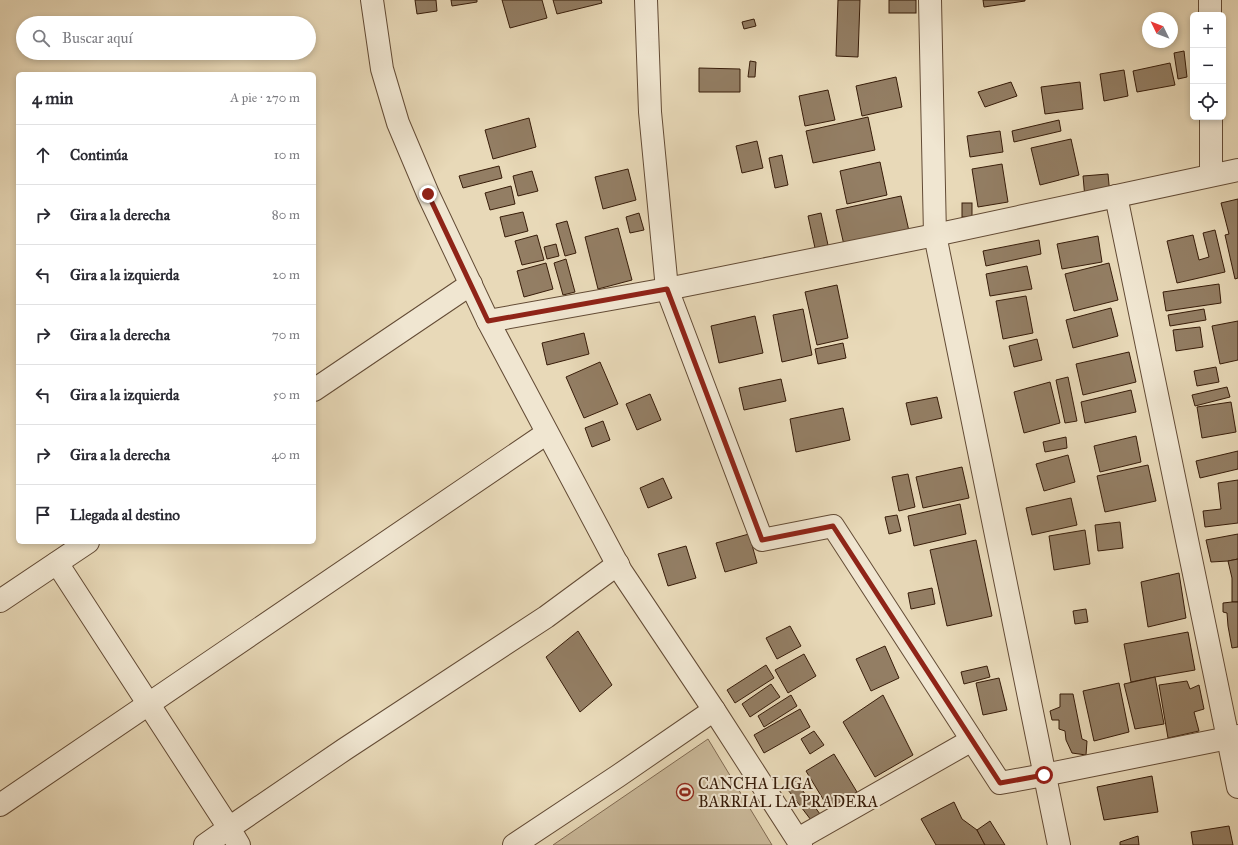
<!DOCTYPE html>
<html lang="es">
<meta charset="utf-8">
<style>
:root{--surface:#fff;--page:#f2f2f3;--text:#2b2b33;--muted:#7c7c81;--line:#e1e1e2}
body{margin:0;font-family:"IM FELL Great Primer",serif;background:var(--page);color:var(--text)}
.controls{position:absolute;right:12px;top:12px;display:grid;overflow:hidden;border-radius:6px;box-shadow:0 2px 6px #0003}
.controls button{width:36px;height:36px;display:grid;place-items:center;padding:0;border:0;border-bottom:1px solid var(--line);background:var(--surface);color:var(--text);font:20px sans-serif}
.compass{position:absolute;left:1142px;top:12px;width:36px;height:36px;border-radius:50%;background:var(--surface);box-shadow:0 2px 6px #0003;rotate:313deg}
.stop{position:absolute;width:12px;height:12px;margin:-9px;border:3px solid #8f2418;border-radius:50%;background:#fff}
.stop.end{background:#8f2418;border-color:#fff;box-shadow:0 1px 4px #0008}
.list{margin:0;padding:0;list-style:none}
h2{display:flex;justify-content:space-between;align-items:center;height:52px;margin:0;padding:0 16px;font-size:17px}
h2 small{font-size:13px;font-weight:400;color:var(--muted)}
.list li{display:grid;grid-template-columns:26px 1fr auto;gap:12px;align-items:center;box-sizing:border-box;height:60px;padding:0 16px;border-top:1px solid var(--line)}
.list b{display:block;font-size:15px;white-space:nowrap}
.list em{font-size:13px;font-style:normal;color:var(--muted)}
.icon{flex:none;width:22px;height:22px;fill:none;stroke:currentColor;stroke-width:2;stroke-linecap:round;stroke-linejoin:round}
.map{position:relative;flex:none;width:1238px;height:845px;overflow:hidden}
.search{position:absolute;background:var(--surface);box-shadow:0 2px 6px #0003;left:16px;top:16px;width:300px;height:44px;display:flex;align-items:center;gap:10px;box-sizing:border-box;padding:0 14px;border-radius:22px;color:var(--muted);font-size:15px}
.panel{position:absolute;background:var(--surface);box-shadow:0 2px 6px #0003;left:16px;top:72px;width:300px;height:472px;border-radius:6px}
.map>svg:first-child{display:block}
.green{fill:#cab99a;stroke:#806a52}
.building{fill:#937e64;stroke:#371c09}
.lines{fill:none;stroke-linecap:round;stroke-linejoin:round}
.minor-casing{stroke:#634b35;stroke-width:24}
.minor{stroke:#f0e6d1;stroke-width:22}
.route{stroke:#8f2418;stroke-width:5}
.labels{text-anchor:middle;stroke-width:4;stroke-linejoin:round;paint-order:stroke}
.poi-label{font-size:16px;fill:#371c09;stroke:#f0e6d1;text-anchor:start}
</style>
<div class="map">
<svg width="1238" height="845" viewBox="0 0 1238 845">
<rect width="100%" height="100%" fill="#e8d9b8"/>
<filter id="stains"><feTurbulence type="fractalNoise" baseFrequency=".005" numOctaves="4"/><feColorMatrix values="0 0 0 0 .2 0 0 0 0 .09 0 0 0 0 .02 0 0 0 .5 -.17"/></filter>
<radialGradient id="worn" r=".72"><stop offset=".6" stop-color="#630" stop-opacity="0"/><stop offset="1" stop-color="#630" stop-opacity=".3"/></radialGradient>
<!-- green -->
<polygon class="green" points="708,739 772,845 553,845"/>
<!-- building -->
<g class="building">
<polygon points="415,0 436,0 437,11 417,14"/>
<polygon points="451,0 477,0 477,2 452,6"/>
<polygon points="502,0 542,0 547,18 510,28"/>
<polygon points="553,0 601,0 602,3 557,14"/>
<polygon points="838,0 860,0 858,57 836,56"/>
<rect x="889" y="0" width="27" height="13"/>
<polygon points="983,0 1025,0 1025,1 984,7"/>
<polygon points="754,19 756,26 744,29 742,22"/>
<polygon points="1184,51 1187,77 1178,79 1174,53"/>
<polygon points="750,61 756,62 755,77 748,77"/>
<polygon points="1170,63 1175,85 1137,92 1133,71"/>
<polygon points="699,68 740,69 740,92 699,92"/>
<polygon points="1124,70 1128,96 1104,101 1100,74"/>
<polygon points="896,77 902,107 862,116 856,86"/>
<polygon points="1011,82 1017,96 985,107 978,92"/>
<polygon points="1080,82 1083,109 1045,114 1041,87"/>
<polygon points="828,90 835,120 805,126 799,96"/>
<polygon points="868,117 875,150 813,163 806,131"/>
<polygon points="529,118 536,147 493,159 485,130"/>
<polygon points="1059,120 1061,131 1014,142 1012,131"/>
<polygon points="1000,131 1003,152 970,157 967,136"/>
<polygon points="1071,139 1079,175 1040,185 1031,148"/>
<polygon points="757,141 763,168 742,173 736,146"/>
<polygon points="782,155 788,185 775,188 769,158"/>
<polygon points="880,162 887,195 847,204 840,171"/>
<polygon points="1002,164 1008,202 978,207 972,169"/>
<polygon points="499,166 502,178 463,188 459,176"/>
<polygon points="628,169 636,200 603,209 595,177"/>
<polygon points="532,171 538,191 518,196 513,176"/>
<polygon points="1108,174 1110,195 1085,198 1083,176"/>
<polygon points="511,186 515,204 490,210 485,193"/>
<polygon points="901,196 909,231 844,245 836,210"/>
<polygon points="1238,199 1238,278 1235,279 1225,235 1229,234 1221,203"/>
<rect x="962" y="203" width="10" height="14"/>
<polygon points="523,212 528,231 505,237 500,217"/>
<polygon points="639,213 644,230 630,233 626,217"/>
<polygon points="821,213 828,245 815,248 808,216"/>
<polygon points="567,221 576,253 565,256 556,224"/>
<polygon points="618,228 632,280 598,289 585,237"/>
<polygon points="1215,230 1225,272 1177,283 1167,241 1193,235 1199,260 1209,257 1203,233"/>
<polygon points="537,235 544,260 522,265 515,241"/>
<polygon points="1098,236 1102,262 1062,269 1057,244"/>
<polygon points="1039,240 1041,254 986,266 983,251"/>
<polygon points="556,244 559,256 547,259 544,247"/>
<polygon points="566,259 575,292 563,295 554,263"/>
<polygon points="546,263 553,289 524,297 517,271"/>
<polygon points="1109,263 1118,300 1074,311 1065,274"/>
<polygon points="1027,266 1032,289 990,296 986,274"/>
<polygon points="1219,284 1221,303 1166,311 1163,292"/>
<polygon points="837,285 848,338 817,345 805,292"/>
<polygon points="1026,296 1033,333 1003,339 996,301"/>
<polygon points="1111,308 1118,336 1073,348 1066,320"/>
<polygon points="803,309 812,355 782,362 773,315"/>
<polygon points="1204,309 1206,320 1170,326 1168,315"/>
<polygon points="755,316 763,353 719,363 711,326"/>
<polygon points="1238,321 1238,360 1220,364 1212,326"/>
<polygon points="1200,327 1203,347 1176,351 1173,330"/>
<polygon points="584,333 589,354 547,365 542,343"/>
<polygon points="1037,339 1042,360 1014,367 1009,346"/>
<polygon points="843,343 846,358 818,364 815,349"/>
<polygon points="1129,352 1136,382 1083,395 1076,364"/>
<polygon points="600,362 618,404 584,418 566,377"/>
<polygon points="1216,367 1219,382 1197,386 1194,371"/>
<polygon points="1068,377 1077,421 1065,423 1056,380"/>
<polygon points="781,379 786,401 744,410 739,388"/>
<polygon points="1050,382 1060,423 1024,433 1014,392"/>
<polygon points="1227,387 1230,397 1195,406 1192,395"/>
<polygon points="1131,390 1136,412 1085,423 1081,402"/>
<polygon points="650,394 661,420 637,430 626,404"/>
<polygon points="937,397 942,418 911,425 906,403"/>
<polygon points="1231,402 1236,432 1202,438 1197,407"/>
<polygon points="843,408 850,440 796,452 790,419"/>
<polygon points="603,421 610,440 592,447 585,428"/>
<polygon points="1136,436 1141,462 1100,472 1094,446"/>
<polygon points="1066,437 1067,448 1045,452 1043,442"/>
<polygon points="1238,451 1238,469 1200,478 1196,461"/>
<polygon points="1068,455 1075,482 1044,491 1036,464"/>
<polygon points="1148,465 1156,501 1105,512 1097,476"/>
<polygon points="962,467 969,498 923,508 916,477"/>
<polygon points="908,474 915,507 899,511 892,477"/>
<polygon points="663,478 672,498 648,508 640,488"/>
<polygon points="1238,480 1238,523 1205,527 1203,511 1221,509 1218,483"/>
<polygon points="1071,498 1077,525 1032,535 1026,508"/>
<polygon points="960,504 966,534 914,546 908,516"/>
<polygon points="897,515 901,531 889,534 885,517"/>
<polygon points="1120,522 1123,548 1098,551 1095,525"/>
<polygon points="1085,530 1090,564 1054,570 1049,536"/>
<polygon points="749,534 757,563 725,572 716,543"/>
<polygon points="1238,534 1238,559 1228,561 1211,562 1206,540"/>
<polygon points="976,540 992,616 947,626 930,550"/>
<polygon points="686,546 696,578 668,586 658,554"/>
<polygon points="1238,559 1238,602 1232,602 1232,578 1228,561"/>
<polygon points="1179,573 1186,618 1148,627 1141,582"/>
<polygon points="932,588 935,604 911,609 908,593"/>
<polygon points="1232,602 1238,602 1238,647 1232,648 1228,626 1227,613 1223,612 1223,603"/>
<polygon points="1086,609 1088,622 1075,624 1073,611"/>
<polygon points="790,626 801,646 777,659 766,638"/>
<polygon points="578,631 612,685 580,712 546,657"/>
<polygon points="1188,632 1195,670 1155,677 1131,682 1124,644"/>
<polygon points="885,646 899,678 871,691 856,659"/>
<polygon points="804,654 816,676 788,693 775,670"/>
<polygon points="766,665 774,678 735,703 727,690"/>
<polygon points="987,666 990,677 964,684 961,672"/>
<polygon points="1155,677 1164,724 1135,729 1124,684"/>
<polygon points="999,678 1007,710 983,715 976,683"/>
<polygon points="1187,681 1190,689 1199,685 1204,709 1194,712 1199,731 1168,738 1159,685"/>
<polygon points="1119,683 1129,732 1094,741 1083,691"/>
<polygon points="771,684 780,697 750,717 742,704"/>
<polygon points="1060,694 1073,694 1082,739 1087,741 1086,755 1072,753 1066,740 1065,731 1059,729 1059,720 1052,720 1050,711 1060,707"/>
<polygon points="791,695 797,706 764,727 758,716"/>
<polygon points="883,695 913,755 875,777 843,722"/>
<polygon points="800,709 810,727 764,753 754,735"/>
<polygon points="814,731 824,745 810,754 801,739"/>
<polygon points="834,754 857,792 829,809 806,771"/>
<polygon points="1152,776 1158,812 1104,820 1097,787"/>
<polygon points="794,779 820,814 811,820 785,786"/>
<polygon points="954,802 962,819 977,830 985,845 936,845 921,819"/>
<polygon points="990,821 1005,845 985,845 977,830"/>
<polygon points="1229,826 1233,845 1193,845 1191,832"/>
<polygon points="1138,836 1139,845 1120,845 1120,842"/>
</g>
<g class="lines">
<!-- minor casing -->
<g class="minor-casing">
<g id="minor">
<polyline points="372,0 382,69 398,123 428,194 488,321 621,571 714,710 801,845"/>
<polyline points="646,0 650,112 667,289 762,540 833,526 1000,783 1044,775 1238,736"/>
<polyline points="930,0 935,235 1059,845"/>
<polyline points="1210,0 1210,15"/>
<polyline points="1211,117 1211,175"/>
<polyline points="1116,196 1238,787"/>
<polyline points="488,321 667,289 935,235 1238,170"/>
<polyline points="314,390 471,284"/>
<polyline points="57,563 229,828 205,845"/>
<polyline points="0,601 88,542"/>
<polyline points="0,805 547,433"/>
<polyline points="798,839 972,740"/>
<polyline points="239,845 229,828 345,749 546,617 618,564"/>
<polyline points="514,845 618,776 714,710"/>
</g>
</g>
<!-- minor -->
<use href="#minor" class="minor"/>
</g>
<g class="lines">
<!-- route -->
<polyline class="route" points="428,194 488,321 667,289 762,540 833,526 1000,783 1044,775"/>
</g>
<!-- icons -->
<defs>
<g id="stadium-ring" transform="scale(0.9)"><circle r="9.5" fill="#f0e6d1" stroke="#8f2418" stroke-width="1.5"/><path d="M0-5a6.5 5 0 1 0 0 10a6.5 5 0 1 0 0-10ZM-3.5-1.8h7v3.6h-7Z" fill="#8f2418"/></g>
</defs>
<g fill-rule="evenodd">
<use href="#stadium-ring" x="685" y="792"/>
</g>
<g class="labels">
<!-- poi labels -->
<g class="poi-label">
<text x="698" y="789">CANCHA LIGA<tspan x="698" dy="18">BARRIAL LA PRADERA</tspan></text>
</g>
</g>
<rect width="100%" height="100%" filter="url(#stains)"/>
<rect width="100%" height="100%" fill="url(#worn)"/>
</svg>
<div class="controls">
<button>+</button>
<button>−</button>
<button><svg class="icon" aria-label="locate" viewBox="0 0 24 24"><circle cx="12" cy="12" r="6"/><path d="M12 2v4M12 18v4M2 12h4M18 12h4"/></svg></button>
</div>
<svg class="compass" viewBox="-18 -18 36 36"><path d="M0-13l5 13h-10z" fill="#e53935"/><path d="M0 13l5-13h-10z" fill="#7c7c81"/></svg>
<div class="stop" style="left:1044px;top:775px"></div>
<div class="stop end" style="left:428px;top:194px"></div>
<div class="search"><svg class="icon" aria-label="search" viewBox="0 0 24 24"><circle cx="10" cy="10" r="6"/><path d="M15 15l6 6"/></svg>Buscar aquí</div>
<section class="panel">
<h2>4 min<small>A pie · 270 m</small></h2>
<ul class="list">
<li><svg class="icon" aria-label="ahead" viewBox="0 0 24 24"><path d="M12 20V5M6 11l6-6 6 6"/></svg><div><b>Continúa</b></div><em>10 m</em></li>
<li><svg class="icon" aria-label="right" viewBox="0 0 24 24"><path d="M7 20v-9h11M14 6l5 5-5 5"/></svg><div><b>Gira a la derecha</b></div><em>80 m</em></li>
<li><svg class="icon" aria-label="left" viewBox="0 0 24 24"><path d="M17 20v-9H6M10 6l-5 5 5 5"/></svg><div><b>Gira a la izquierda</b></div><em>20 m</em></li>
<li><svg class="icon" aria-label="right" viewBox="0 0 24 24"><path d="M7 20v-9h11M14 6l5 5-5 5"/></svg><div><b>Gira a la derecha</b></div><em>70 m</em></li>
<li><svg class="icon" aria-label="left" viewBox="0 0 24 24"><path d="M17 20v-9H6M10 6l-5 5 5 5"/></svg><div><b>Gira a la izquierda</b></div><em>50 m</em></li>
<li><svg class="icon" aria-label="right" viewBox="0 0 24 24"><path d="M7 20v-9h11M14 6l5 5-5 5"/></svg><div><b>Gira a la derecha</b></div><em>40 m</em></li>
<li><svg class="icon" aria-label="arrive" viewBox="0 0 24 24"><path d="M6 21V4h12l-3 4 3 4H6"/></svg><div><b>Llegada al destino</b></div></li>
</ul>
</section>
</div>
